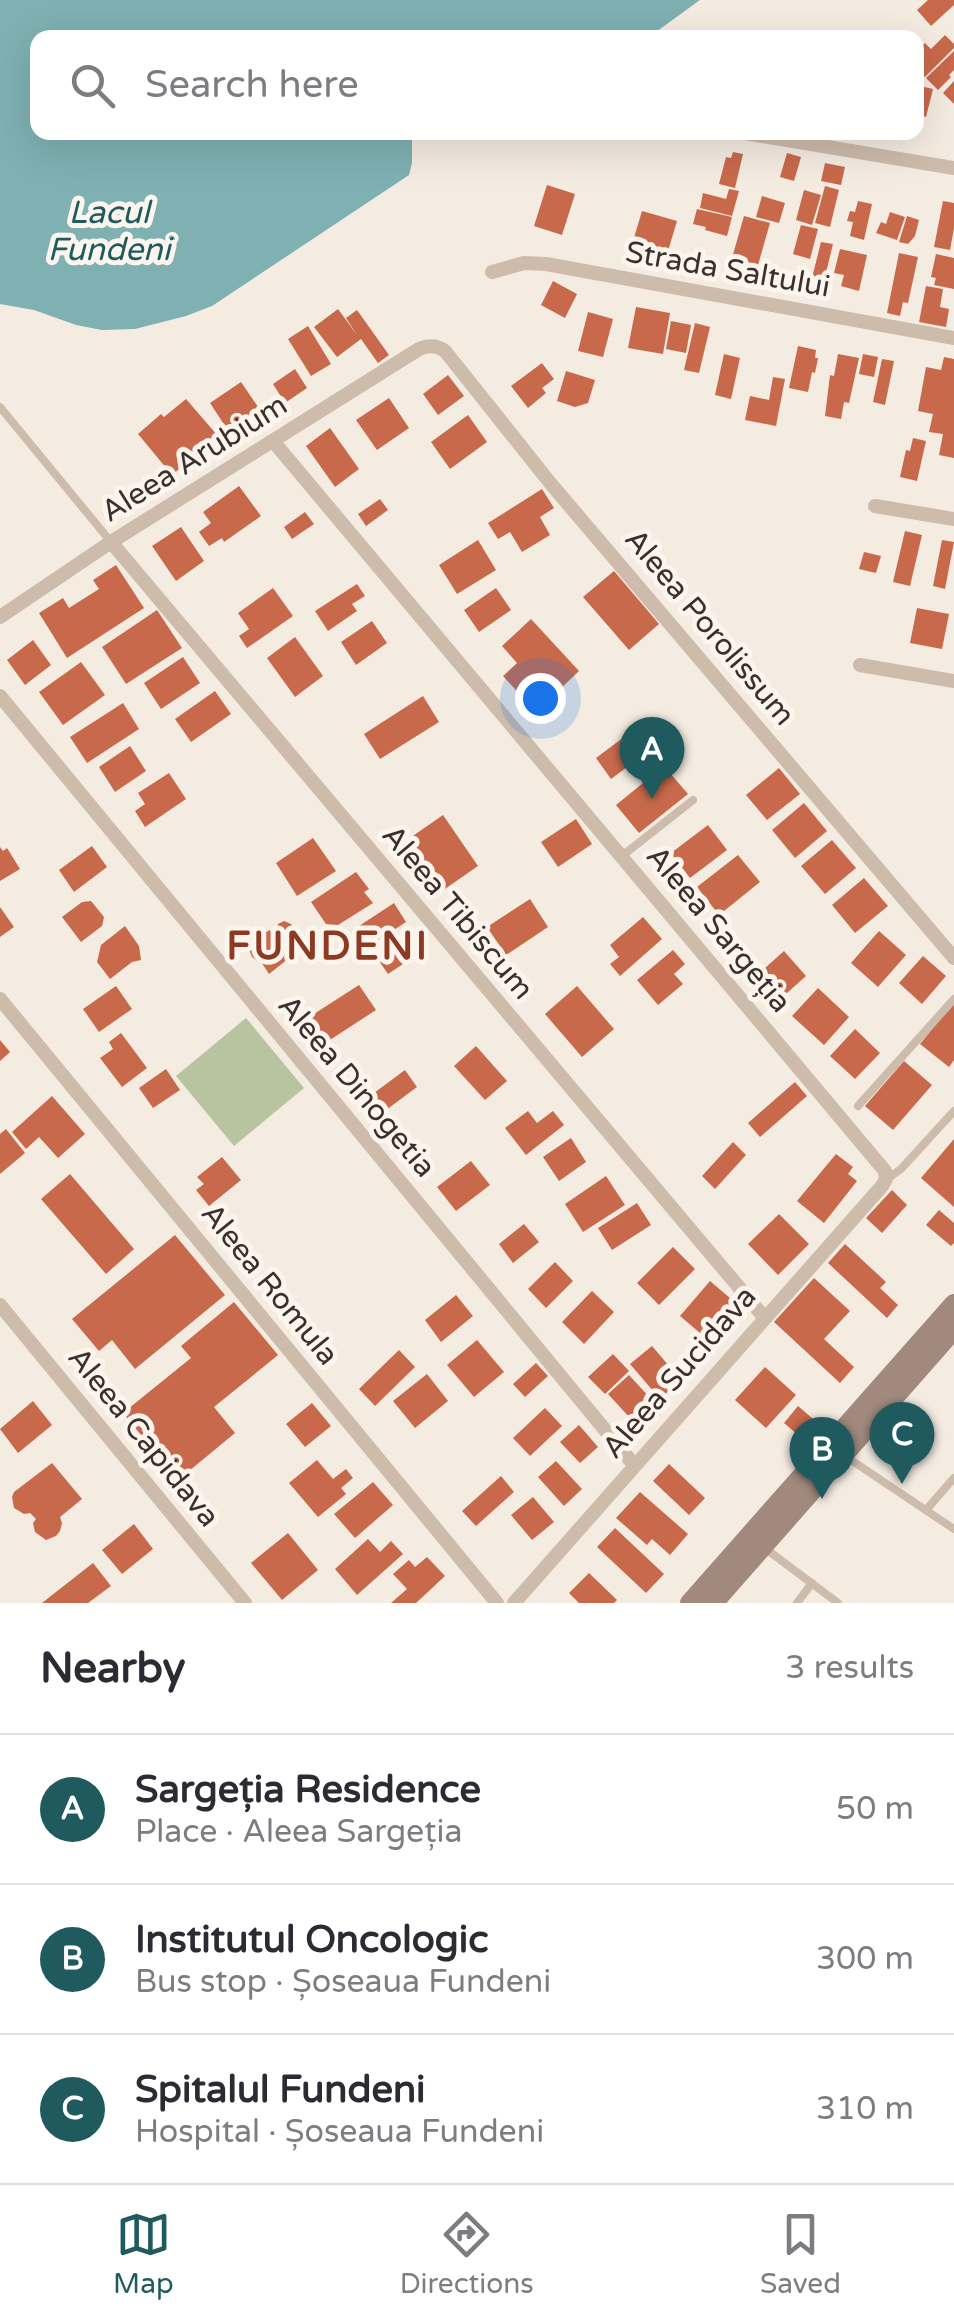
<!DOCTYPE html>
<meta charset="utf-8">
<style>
:root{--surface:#fff;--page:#f2f2f3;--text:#2b2b33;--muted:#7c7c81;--line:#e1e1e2;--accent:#1f5a5e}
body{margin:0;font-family:"Varela Round",sans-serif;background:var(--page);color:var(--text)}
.you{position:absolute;left:540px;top:698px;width:35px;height:35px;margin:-25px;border:8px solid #fff;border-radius:50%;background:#1a73e8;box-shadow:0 0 0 15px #1a73e833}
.badge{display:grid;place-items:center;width:65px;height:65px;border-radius:50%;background:var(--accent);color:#fff;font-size:32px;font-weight:700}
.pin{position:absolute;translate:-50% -82px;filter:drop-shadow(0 2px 5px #0008)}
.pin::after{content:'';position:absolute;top:52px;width:35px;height:30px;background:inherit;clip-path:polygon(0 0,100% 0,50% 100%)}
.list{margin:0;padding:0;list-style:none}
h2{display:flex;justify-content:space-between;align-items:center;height:130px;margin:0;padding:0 40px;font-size:42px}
h2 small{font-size:32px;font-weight:400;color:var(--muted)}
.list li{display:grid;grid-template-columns:65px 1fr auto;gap:30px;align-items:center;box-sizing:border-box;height:150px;padding:0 40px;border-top:2px solid var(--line)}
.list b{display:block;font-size:38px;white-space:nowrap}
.list p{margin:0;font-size:32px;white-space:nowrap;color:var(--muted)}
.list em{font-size:32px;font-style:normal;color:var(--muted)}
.icon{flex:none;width:55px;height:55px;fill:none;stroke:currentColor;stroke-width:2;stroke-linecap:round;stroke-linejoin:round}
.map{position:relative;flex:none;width:954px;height:1603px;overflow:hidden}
.search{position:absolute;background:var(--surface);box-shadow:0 10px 40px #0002;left:30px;right:30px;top:30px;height:110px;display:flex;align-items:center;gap:25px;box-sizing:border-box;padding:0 35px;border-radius:20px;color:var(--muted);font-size:38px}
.sheet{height:580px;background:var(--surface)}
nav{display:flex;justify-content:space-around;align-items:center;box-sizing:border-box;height:140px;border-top:2px solid var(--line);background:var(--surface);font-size:28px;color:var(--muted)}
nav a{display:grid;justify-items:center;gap:5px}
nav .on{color:var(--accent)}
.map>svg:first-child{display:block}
.green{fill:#b8c4a0}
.water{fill:#7fb0b2}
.building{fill:#c8694b}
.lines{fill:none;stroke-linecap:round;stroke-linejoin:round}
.service{stroke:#cdbbac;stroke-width:8}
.minor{stroke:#cdbbac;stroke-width:14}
.secondary{stroke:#a18a7d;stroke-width:20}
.labels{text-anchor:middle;stroke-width:10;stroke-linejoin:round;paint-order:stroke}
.street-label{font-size:30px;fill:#3b302b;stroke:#fbf5ee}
.water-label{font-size:32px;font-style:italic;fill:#1f5a5e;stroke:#fbf5ee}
.district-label{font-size:40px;font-weight:bold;letter-spacing:2.5px;fill:#8c3b22;stroke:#fbf5ee}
</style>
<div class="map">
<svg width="954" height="1603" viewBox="0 0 954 1603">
<rect width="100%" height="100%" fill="#f4ebe1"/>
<!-- green -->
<polygon class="green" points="246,1018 304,1088 234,1146 176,1076"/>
<!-- water -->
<polygon class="water" points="0,0 700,0 649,37 38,38 38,132 420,133 412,140 412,163 409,175 212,306 186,316 135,329 102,330 76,325 34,310 0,304"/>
<!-- building -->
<g class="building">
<polygon points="928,0 954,0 954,5 931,26 917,10"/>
<polygon points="945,35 954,44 954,48 925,77 916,69 916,51 925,43 931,49"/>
<polygon points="954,51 954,70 949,75 951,77 938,90 926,78"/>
<polygon points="954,81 954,104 943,93"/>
<polygon points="916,85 933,89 926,117 916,114"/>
<polygon points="836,132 860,132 858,140"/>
<polygon points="733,152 743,154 735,188 719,184 726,157 731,158"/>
<polygon points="787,153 801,157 794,181 780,177"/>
<polygon points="825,163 845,167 841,185 821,181"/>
<polygon points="547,185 575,194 562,235 534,226"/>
<polygon points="825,186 839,190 830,227 815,223"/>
<polygon points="729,189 739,191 732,216 700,208 703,193 726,199"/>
<polygon points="804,190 821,195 812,225 796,220"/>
<polygon points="762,196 785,203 779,223 756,217"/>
<polygon points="858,201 872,204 864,240 850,236 853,222 847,221 850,211 855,212"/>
<polygon points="943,201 954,203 954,228 950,250 934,247"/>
<polygon points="697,209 732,217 727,236 705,230 706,227 693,224"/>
<polygon points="642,211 677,221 665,261 630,251"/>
<polygon points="890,212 905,217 897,240 876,233 881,222 886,224"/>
<polygon points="744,216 770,223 758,265 732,258"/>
<polygon points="907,216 919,220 915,236 908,244 899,242"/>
<polygon points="801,225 818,229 810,259 793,254"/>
<polygon points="821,242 833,244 823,285 811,282"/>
<polygon points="840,249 867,255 859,291 841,286 844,275 834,273"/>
<polygon points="899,253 918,257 908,303 903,302 900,316 887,313"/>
<polygon points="936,254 954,258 954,289 934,285 936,278 931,277"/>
<polygon points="553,281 577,294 565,318 541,305"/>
<polygon points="926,286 943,289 940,307 949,309 946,327 919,322"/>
<polygon points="636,307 670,313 663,354 628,348"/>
<polygon points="338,309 357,335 346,318 357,310 389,355 378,363 361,339 337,357 314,327"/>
<polygon points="588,312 613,319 603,357 578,351"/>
<polygon points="671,321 691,325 686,353 666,349"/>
<polygon points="695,323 710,327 699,373 684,370"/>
<polygon points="308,326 331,364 311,376 288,339"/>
<polygon points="798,346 816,350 815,358 818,358 815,373 812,372 808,392 789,388"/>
<polygon points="724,354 740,358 731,399 715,395"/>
<polygon points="838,354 859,358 849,403 844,402 841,419 825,416 830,375 834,376"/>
<polygon points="863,354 878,357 874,377 859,374"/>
<polygon points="944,357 954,359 954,458 939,455 943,434 929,432 933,414 918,411 926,367 941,370"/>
<polygon points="882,359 894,361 885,405 873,402"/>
<polygon points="542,363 554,379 542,388 546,393 528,408 511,386"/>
<polygon points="295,369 307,388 285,403 273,384"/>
<polygon points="566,371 595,380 588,403 575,407 557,401"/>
<polygon points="448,375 464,396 438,415 423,394"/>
<polygon points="773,377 785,379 776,426 745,420 750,396 769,400"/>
<polygon points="241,382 265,417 233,438 210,403"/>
<polygon points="389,398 409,428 377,450 356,420"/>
<polygon points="186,399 218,436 172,475 138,434 161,414 164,417"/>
<polygon points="468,415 487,442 450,469 431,442"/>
<polygon points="330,428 359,469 335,487 306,446"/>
<polygon points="913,438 926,441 917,481 900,477 906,450 910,451"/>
<polygon points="239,486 261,516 224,542 222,538 209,546 199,532 211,523 203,512"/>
<polygon points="542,489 554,508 540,517 550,535 522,552 510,532 498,539 488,523"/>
<polygon points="380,499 388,510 366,526 358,514"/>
<polygon points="305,512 314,524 292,539 284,527"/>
<polygon points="181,527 204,561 176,581 152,546"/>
<polygon points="905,531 922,535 910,586 893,582"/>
<polygon points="478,540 496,570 457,594 439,565"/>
<polygon points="942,540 954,542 945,589 933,586"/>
<polygon points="864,552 881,556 876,573 859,569"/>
<polygon points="116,565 144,608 67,658 39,613 63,598 69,608 99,589 93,580"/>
<polygon points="614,571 659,624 629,650 583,597"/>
<polygon points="357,584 365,596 352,604 357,611 328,631 315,611"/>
<polygon points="273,588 293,616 247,648 239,636 249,629 238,613"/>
<polygon points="496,588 511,610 479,632 464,610"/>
<polygon points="917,608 949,614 942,649 910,643"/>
<polygon points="157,610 182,648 126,684 102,647"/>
<polygon points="531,619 579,671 536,712 503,676 517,663 502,646"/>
<polygon points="372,621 387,643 356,665 341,642"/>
<polygon points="295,637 323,676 295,697 267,658"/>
<polygon points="33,640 51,665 25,685 7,660"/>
<polygon points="183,657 200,683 161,709 144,683"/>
<polygon points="81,662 105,695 63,725 39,692"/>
<polygon points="215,691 231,714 191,742 175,719"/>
<polygon points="423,696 439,722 380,759 364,734"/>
<polygon points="123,703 139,729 87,763 70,737"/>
<polygon points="624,737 639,758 611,779 596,758"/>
<polygon points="130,746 146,771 115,792 99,767"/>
<polygon points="664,766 688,794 639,833 616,805"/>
<polygon points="779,768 800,794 767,820 746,795"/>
<polygon points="169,773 186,799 145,827 135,811 145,804 138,793"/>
<polygon points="804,803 827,831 795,858 772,830"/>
<polygon points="443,815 478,866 442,891 407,840"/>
<polygon points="576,819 592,844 558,867 541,842"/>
<polygon points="708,825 727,850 690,878 671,853"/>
<polygon points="313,838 336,871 297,896 276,863"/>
<polygon points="832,840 856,868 825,894 801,866"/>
<polygon points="92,846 107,867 74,892 59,870"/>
<polygon points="0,847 3,851 7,848 20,869 0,881"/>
<polygon points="738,855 760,882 719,915 697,887"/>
<polygon points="356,872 369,889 364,892 373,903 338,925 326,924 311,902"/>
<polygon points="864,878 888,906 855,933 832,905"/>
<polygon points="530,899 548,927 506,955 487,927"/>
<polygon points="91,901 104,917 102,926 81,942 62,917 82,902"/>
<polygon points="394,903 406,922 371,945 359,926"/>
<polygon points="0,907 14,927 0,937"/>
<polygon points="643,917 662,939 620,976 610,964 619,957 610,945"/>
<polygon points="284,921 291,924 303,947 269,974 260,960 258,961 252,957 246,942 254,936 255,938 270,930 273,936 276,934 278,924"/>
<polygon points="125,926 139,946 141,960 132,962 110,979 97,962 101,945"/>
<polygon points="879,931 906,955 878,987 851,963"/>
<polygon points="405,935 418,954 388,974 375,955"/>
<polygon points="673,950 685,964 674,974 683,984 658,1005 637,980"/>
<polygon points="784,951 806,976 778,1001 756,976"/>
<polygon points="923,956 946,976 922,1004 899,983"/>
<polygon points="359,985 376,1010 319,1047 303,1021"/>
<polygon points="116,986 132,1009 99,1032 83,1009"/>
<polygon points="577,986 614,1029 582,1057 545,1014"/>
<polygon points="818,988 849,1017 824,1045 792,1016"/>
<polygon points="954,1002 954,1060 949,1067 920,1044"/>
<polygon points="855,1029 880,1053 855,1079 830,1056"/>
<polygon points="121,1033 147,1068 122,1087 100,1058 113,1049 109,1042"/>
<polygon points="0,1040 10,1052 0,1061"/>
<polygon points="476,1046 507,1081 485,1100 454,1066"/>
<polygon points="904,1061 932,1085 893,1130 865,1106"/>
<polygon points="166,1069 180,1090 153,1108 139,1088"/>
<polygon points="405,1070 417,1087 382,1113 370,1096"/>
<polygon points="795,1082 807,1096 760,1137 748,1123"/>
<polygon points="52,1096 85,1134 58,1158 39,1137 26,1149 12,1132"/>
<polygon points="528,1111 537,1123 553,1111 564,1125 526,1155 505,1128"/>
<polygon points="6,1129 25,1153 0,1174 0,1134"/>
<polygon points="571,1138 586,1162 559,1181 543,1157"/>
<polygon points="954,1139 954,1207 921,1178"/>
<polygon points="733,1142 746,1155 715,1189 702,1176"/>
<polygon points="836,1154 853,1167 848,1174 857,1181 824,1223 797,1201"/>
<polygon points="222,1157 241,1180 209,1206 196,1190 204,1184 197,1177"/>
<polygon points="471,1161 490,1185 456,1211 437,1187"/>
<polygon points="70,1174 134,1249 106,1274 41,1199"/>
<polygon points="606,1176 625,1205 583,1232 565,1204"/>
<polygon points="892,1190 907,1205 882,1233 866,1218"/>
<polygon points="637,1203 651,1225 612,1250 598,1228"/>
<polygon points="939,1210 954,1223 954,1243 951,1246 926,1225"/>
<polygon points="779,1214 809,1244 778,1275 748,1244"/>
<polygon points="524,1224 539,1242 513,1263 499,1244"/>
<polygon points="175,1235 225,1295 135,1369 112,1340 99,1351 72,1319"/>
<polygon points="845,1244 886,1282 880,1288 898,1305 887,1318 828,1263"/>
<polygon points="673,1247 695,1269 659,1305 637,1283"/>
<polygon points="555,1262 573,1281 546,1308 528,1289"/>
<polygon points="814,1278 850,1311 824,1339 854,1367 840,1383 774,1322"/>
<polygon points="710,1281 737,1304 707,1339 680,1316"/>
<polygon points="592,1291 614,1312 584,1344 562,1322"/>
<polygon points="456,1295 473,1316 441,1342 425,1320"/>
<polygon points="234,1302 278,1355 214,1407 235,1433 178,1480 123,1413 191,1358 181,1346"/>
<polygon points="477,1340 504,1372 474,1397 447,1365"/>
<polygon points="652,1346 675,1373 665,1381 672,1388 660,1399 630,1364"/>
<polygon points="399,1350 415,1367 375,1406 359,1389"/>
<polygon points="613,1354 629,1371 605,1394 588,1377"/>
<polygon points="536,1363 548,1376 525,1397 513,1384"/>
<polygon points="765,1367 796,1395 766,1428 735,1400"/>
<polygon points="427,1374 448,1401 415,1428 393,1401"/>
<polygon points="629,1375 663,1412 642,1431 608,1394"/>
<polygon points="33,1401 52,1425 18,1453 0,1429"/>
<polygon points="312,1403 331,1426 305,1447 286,1424"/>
<polygon points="798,1406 819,1424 805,1441 784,1423"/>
<polygon points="545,1408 562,1426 530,1456 513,1438"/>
<polygon points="579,1425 598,1447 580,1463 560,1442"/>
<polygon points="317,1460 333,1479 346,1469 353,1478 341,1488 346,1494 318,1517 289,1483"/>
<polygon points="556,1461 582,1489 564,1506 538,1477"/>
<polygon points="52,1463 82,1499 60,1517 62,1523 60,1531 56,1536 46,1540 35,1532 33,1523 36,1519 30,1513 24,1514 14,1508 12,1497 14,1492"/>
<polygon points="669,1464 705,1498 689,1515 653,1481"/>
<polygon points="501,1476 514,1492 476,1526 462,1511"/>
<polygon points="373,1482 393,1505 355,1538 334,1514"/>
<polygon points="640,1492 688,1534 670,1555 652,1539 647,1545 616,1518"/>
<polygon points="533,1497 554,1522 532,1540 511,1515"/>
<polygon points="134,1524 153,1549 122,1574 102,1550"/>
<polygon points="615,1528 664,1574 646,1593 597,1547"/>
<polygon points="288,1533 318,1570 282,1600 251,1563"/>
<polygon points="368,1539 380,1552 391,1541 403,1554 357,1595 335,1569"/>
<polygon points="427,1557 445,1576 416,1603 391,1603 407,1589 393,1574 409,1560 415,1567"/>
<polygon points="93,1563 111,1586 88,1603 42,1603"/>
<polygon points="589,1573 617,1600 614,1603 579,1603 569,1593"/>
</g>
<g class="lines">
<!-- service -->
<g class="service">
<polyline points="0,407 111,542"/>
<polyline points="622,856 693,800"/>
<polyline points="858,1106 954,999"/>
<polyline points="887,1179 901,1169 954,1111"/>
<polyline points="845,1456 954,1529"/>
<polyline points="926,1510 954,1478"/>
<polyline points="766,1549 838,1603"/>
<polyline points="797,1603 812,1583"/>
</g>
<!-- minor -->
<g class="minor">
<polyline points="738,132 954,168"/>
<polyline points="492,272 524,263 546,264 954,338"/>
<polyline points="273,441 885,1171 886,1179 882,1186 514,1603"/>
<polyline points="875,506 954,519"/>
<polyline points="111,542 764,1317"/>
<path d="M0 617 111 542 419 349C429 345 436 345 445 351L551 484 954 958"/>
<polyline points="860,665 954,681"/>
<polyline points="0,696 634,1465"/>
<polyline points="0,999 497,1603"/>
<polyline points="0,1305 245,1603"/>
</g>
<!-- secondary -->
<g class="secondary">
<polyline points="690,1603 954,1304"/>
<polyline points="713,1603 954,1329"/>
</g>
</g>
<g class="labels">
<!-- street labels -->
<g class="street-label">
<text transform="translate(728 269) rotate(10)" y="10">Strada Saltului</text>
<text transform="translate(194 458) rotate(-32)" y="10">Aleea Arubium</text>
<text transform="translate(710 627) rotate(50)" y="10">Aleea Porolissum</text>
<text transform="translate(458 912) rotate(50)" y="10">Aleea Tibiscum</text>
<text transform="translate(719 929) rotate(50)" y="10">Aleea Sargeția</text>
<text transform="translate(357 1086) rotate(50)" y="10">Aleea Dinogetia</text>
<text transform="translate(270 1284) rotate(51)" y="10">Aleea Romula</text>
<text transform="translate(679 1372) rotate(-49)" y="10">Aleea Sucidava</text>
<text transform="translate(144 1437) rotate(51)" y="10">Aleea Capidava</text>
</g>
<!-- water labels -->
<g class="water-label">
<text x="109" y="223">Lacul<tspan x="109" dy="37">Fundeni</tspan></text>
</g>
<!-- district labels -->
<g class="district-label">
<text x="328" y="959">FUNDENI</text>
</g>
</g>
</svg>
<div class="you"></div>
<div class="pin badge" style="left:652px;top:799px">A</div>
<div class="pin badge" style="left:822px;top:1499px">B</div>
<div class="pin badge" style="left:902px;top:1484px">C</div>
<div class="search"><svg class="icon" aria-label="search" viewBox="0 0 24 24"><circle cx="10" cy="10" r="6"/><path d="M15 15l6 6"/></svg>Search here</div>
</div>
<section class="sheet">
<h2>Nearby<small>3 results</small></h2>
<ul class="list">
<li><span class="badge">A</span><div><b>Sargeția Residence</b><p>Place · Aleea Sargeția</p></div><em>50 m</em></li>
<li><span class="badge">B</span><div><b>Institutul Oncologic</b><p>Bus stop · Șoseaua Fundeni</p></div><em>300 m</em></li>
<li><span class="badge">C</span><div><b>Spitalul Fundeni</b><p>Hospital · Șoseaua Fundeni</p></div><em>310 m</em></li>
</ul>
</section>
<nav>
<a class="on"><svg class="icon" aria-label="map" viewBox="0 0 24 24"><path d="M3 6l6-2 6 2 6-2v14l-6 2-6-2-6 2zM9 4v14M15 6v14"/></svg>Map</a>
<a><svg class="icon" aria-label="directions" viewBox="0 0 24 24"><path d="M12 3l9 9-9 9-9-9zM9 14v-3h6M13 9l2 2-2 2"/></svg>Directions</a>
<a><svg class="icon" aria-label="saved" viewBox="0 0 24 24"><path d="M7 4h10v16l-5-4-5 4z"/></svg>Saved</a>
</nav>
